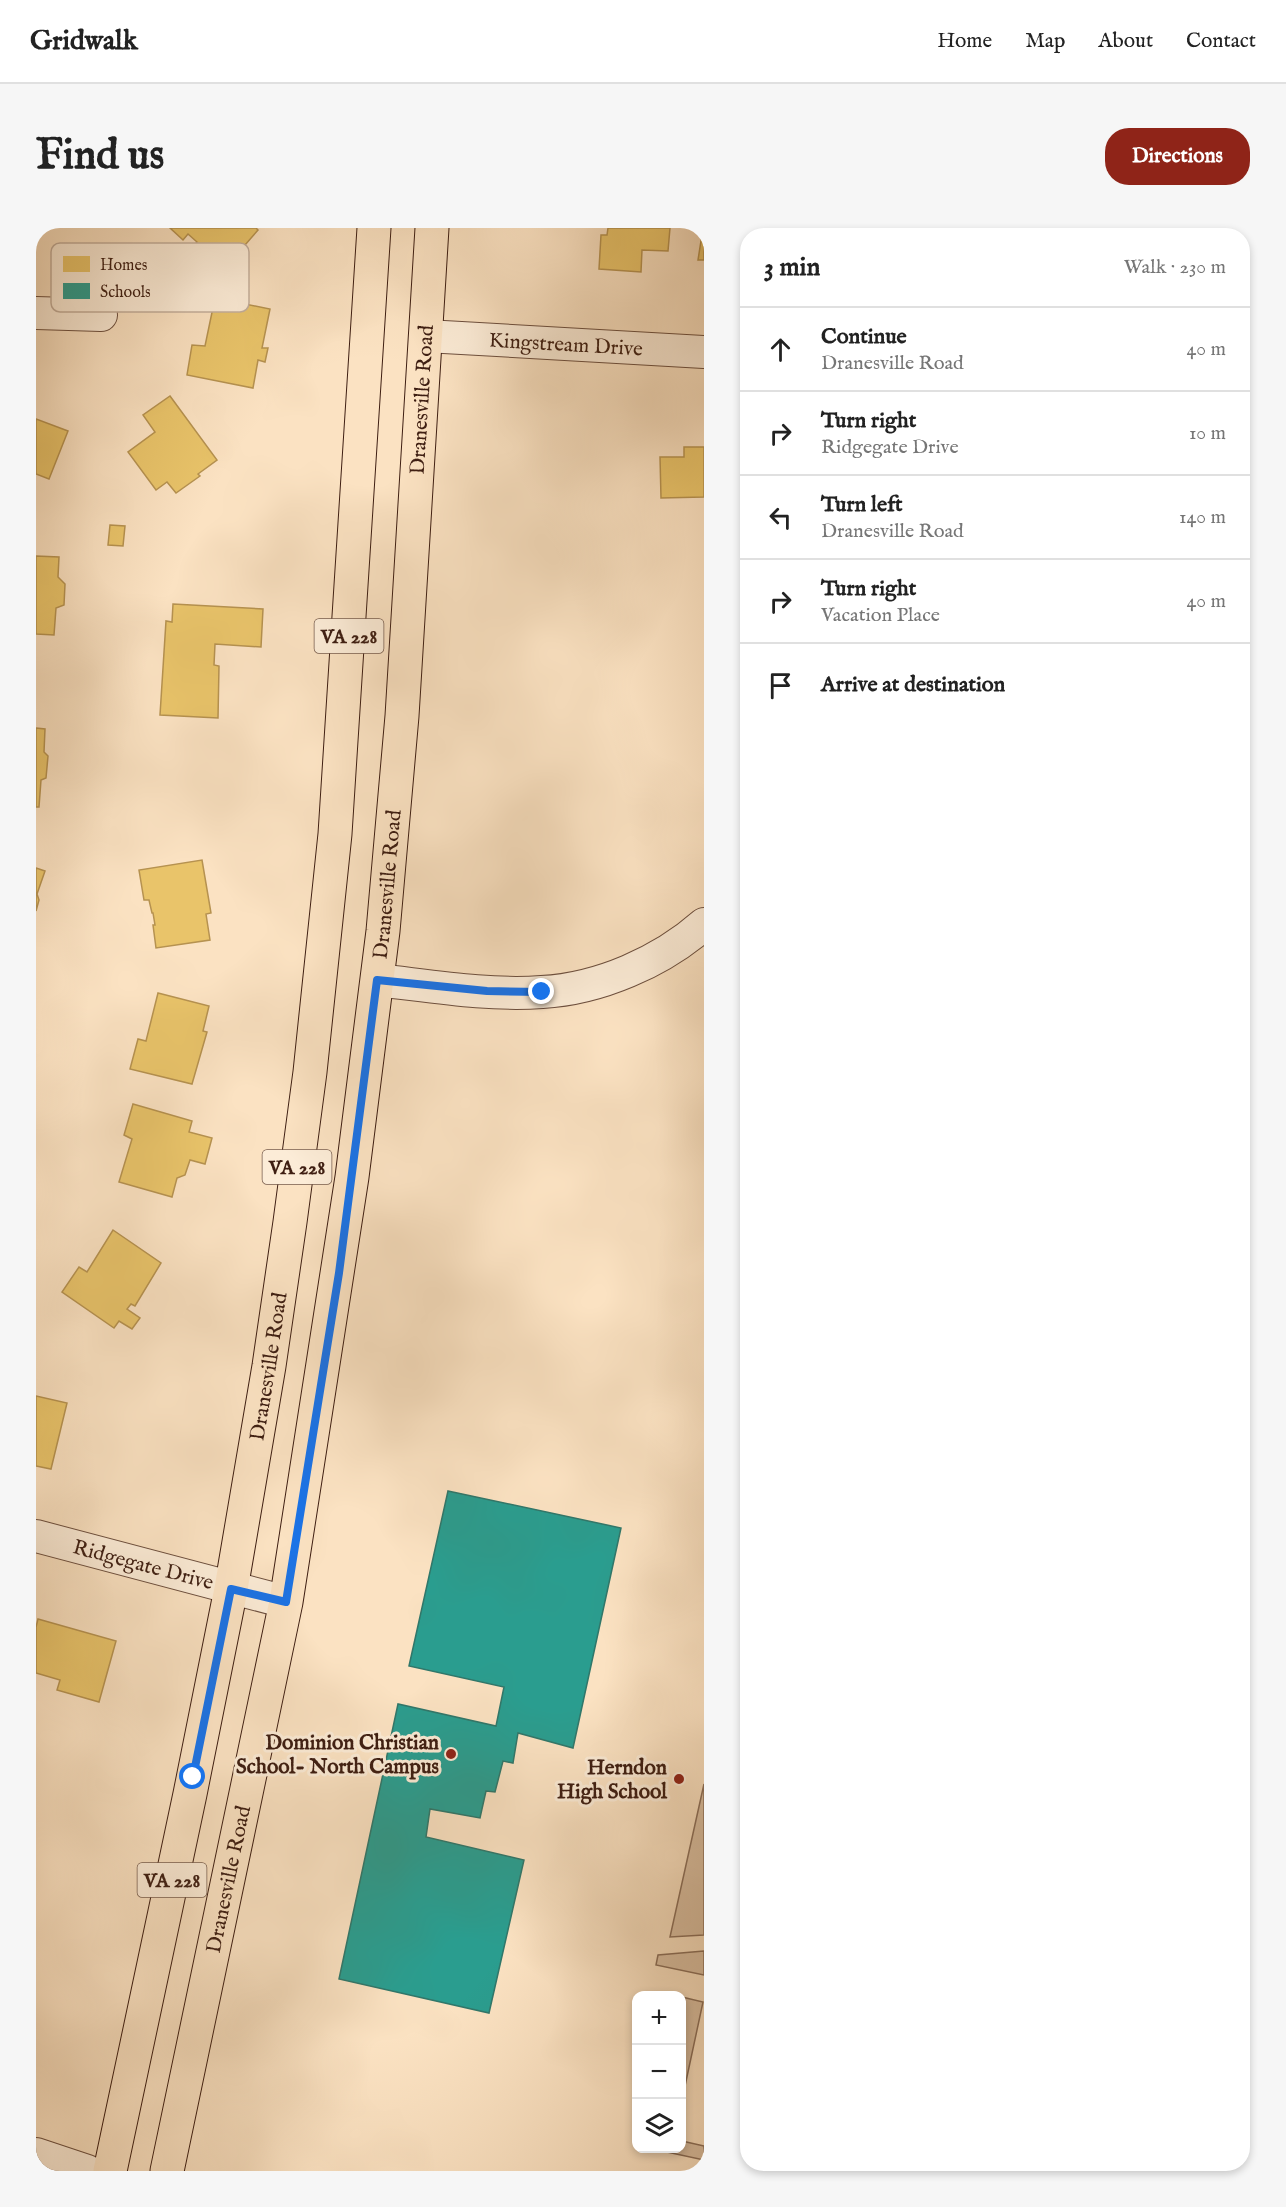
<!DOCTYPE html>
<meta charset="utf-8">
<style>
:root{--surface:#fff;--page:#f6f6f6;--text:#222;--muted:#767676;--line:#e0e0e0;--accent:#8f2418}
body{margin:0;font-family:"IM FELL English",serif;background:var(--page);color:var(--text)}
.controls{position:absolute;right:18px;bottom:18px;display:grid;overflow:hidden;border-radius:12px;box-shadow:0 3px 9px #0003}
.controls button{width:54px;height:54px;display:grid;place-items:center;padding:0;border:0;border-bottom:2px solid var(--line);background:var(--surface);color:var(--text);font:30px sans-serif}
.stop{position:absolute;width:18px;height:18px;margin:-14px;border:4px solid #1a73e8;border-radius:50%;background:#fff}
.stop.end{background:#1a73e8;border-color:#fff;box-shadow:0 2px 6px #0008}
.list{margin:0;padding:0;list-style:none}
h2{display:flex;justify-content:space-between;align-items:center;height:78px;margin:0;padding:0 24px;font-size:26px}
h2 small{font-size:20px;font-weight:400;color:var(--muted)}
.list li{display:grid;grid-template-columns:39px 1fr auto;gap:18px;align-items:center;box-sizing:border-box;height:84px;padding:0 24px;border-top:2px solid var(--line)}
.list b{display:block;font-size:22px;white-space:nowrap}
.list p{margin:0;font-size:20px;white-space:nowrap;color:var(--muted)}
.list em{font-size:20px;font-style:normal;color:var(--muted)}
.icon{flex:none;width:33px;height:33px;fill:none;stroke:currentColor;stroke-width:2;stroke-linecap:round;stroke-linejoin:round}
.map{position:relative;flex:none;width:668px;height:1943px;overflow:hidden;border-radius:24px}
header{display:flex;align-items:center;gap:36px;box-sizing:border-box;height:84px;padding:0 30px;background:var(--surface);border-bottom:2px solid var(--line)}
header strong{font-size:28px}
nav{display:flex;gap:33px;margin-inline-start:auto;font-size:21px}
.intro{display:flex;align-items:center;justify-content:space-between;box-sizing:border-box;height:144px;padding:0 36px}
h1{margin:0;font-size:42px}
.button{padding:15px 27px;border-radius:24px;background:var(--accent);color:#fff;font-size:21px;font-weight:700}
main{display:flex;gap:36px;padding:0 36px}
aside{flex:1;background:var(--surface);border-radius:24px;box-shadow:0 3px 9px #0003}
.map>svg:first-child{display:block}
.green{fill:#dbc1a4;stroke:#8c705b;stroke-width:1.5}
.homes{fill:#e9c46a;stroke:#b69250;stroke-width:1.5}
.schools{fill:#2a9d8f;stroke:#30776a;stroke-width:1.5}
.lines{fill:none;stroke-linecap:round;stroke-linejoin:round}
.minor-casing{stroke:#6d4f3e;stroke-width:34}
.major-casing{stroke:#3e1e12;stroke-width:35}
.minor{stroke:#fcecd7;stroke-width:32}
.major{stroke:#fbe2c2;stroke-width:33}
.route{stroke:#1a73e8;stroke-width:8}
.poi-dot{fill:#8f2418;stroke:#fcecd7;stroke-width:2}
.labels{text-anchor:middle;stroke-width:6;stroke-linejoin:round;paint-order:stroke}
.shield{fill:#fcecd7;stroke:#775c4d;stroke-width:1.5}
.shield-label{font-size:20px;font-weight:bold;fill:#3e1e12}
.street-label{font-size:21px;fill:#3e1e12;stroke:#fcecd7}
.poi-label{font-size:21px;font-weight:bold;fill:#3e1e12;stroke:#fcecd7;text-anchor:end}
.key{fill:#fcecd7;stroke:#c3ae9c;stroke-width:1.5}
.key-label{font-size:16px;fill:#3e1e12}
</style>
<header>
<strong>Gridwalk</strong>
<nav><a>Home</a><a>Map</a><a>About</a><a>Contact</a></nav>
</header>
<div class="intro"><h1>Find us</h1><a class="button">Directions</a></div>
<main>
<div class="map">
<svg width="668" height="1943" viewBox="0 0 668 1943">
<rect width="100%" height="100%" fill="#fbe2c2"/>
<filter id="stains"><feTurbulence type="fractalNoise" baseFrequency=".00333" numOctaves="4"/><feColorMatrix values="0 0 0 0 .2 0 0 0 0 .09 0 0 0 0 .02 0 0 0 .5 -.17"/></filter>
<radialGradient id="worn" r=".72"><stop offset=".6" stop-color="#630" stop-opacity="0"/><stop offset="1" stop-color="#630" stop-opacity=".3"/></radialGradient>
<!-- green -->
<g class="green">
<polygon points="668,1556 668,1707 634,1709"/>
<polygon points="668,1723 668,1747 620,1737 622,1727"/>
<polygon points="646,1769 667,1774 646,1872"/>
<polygon points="646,1913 668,1918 668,1932 617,1921 646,1920"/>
</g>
<!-- homes -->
<g class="homes">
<polygon points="134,0 220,0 222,2 189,40 176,29 174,31 158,18 161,14 152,6 147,12"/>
<polygon points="572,0 634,0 632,23 606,22 605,44 563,41 565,7 571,7"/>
<polygon points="667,0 668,0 668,32 662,32"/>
<polygon points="179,70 234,81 226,120 232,120 229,134 222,132 217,160 151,147 156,117 169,118"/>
<polygon points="134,168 181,232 162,246 164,248 140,265 131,254 120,262 92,224 119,204 107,187"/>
<polygon points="0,191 32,203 13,251 0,246"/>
<polygon points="648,219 668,219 668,269 625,270 624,229 648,229"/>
<polygon points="74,297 89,298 87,318 72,317"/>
<polygon points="0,328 23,329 22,349 29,356 28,377 20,380 18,407 0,406"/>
<polygon points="137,376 227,381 225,419 179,416 178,437 183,438 182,490 124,487 130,393 136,394"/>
<polygon points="0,500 9,501 8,524 12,528 10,550 5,552 3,579 0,579"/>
<polygon points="166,632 175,685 170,686 174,712 120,720 117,697 119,697 117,685 116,685 113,672 108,672 103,642"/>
<polygon points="0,640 9,643 1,666 3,672 0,683"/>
<polygon points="122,765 173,778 167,803 171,804 156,856 94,841 102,811 110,813"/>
<polygon points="97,876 156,893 153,904 176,910 169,936 154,932 149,947 141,950 136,969 83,954 96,911 88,907"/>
<polygon points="77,1002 125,1035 99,1078 95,1076 91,1081 104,1090 96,1101 83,1093 78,1100 26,1064 43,1039 51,1044"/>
<polygon points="0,1168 31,1175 15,1241 0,1238"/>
<polygon points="2,1391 80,1413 63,1474 21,1462 24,1452 0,1445 0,1399"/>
</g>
<!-- schools -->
<polygon class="schools" points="412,1263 585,1300 537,1520 482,1505 477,1535 467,1533 459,1564 450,1563 444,1590 394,1581 390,1609 488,1632 453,1785 303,1751 362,1476 460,1498 468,1459 373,1438"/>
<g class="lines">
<!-- minor casing -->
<g class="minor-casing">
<g id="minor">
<polyline points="0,85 65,87"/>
<path id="s1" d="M390 108 668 124"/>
<path d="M341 752C395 758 452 768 506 764 563 761 625 734 668 696"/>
<path id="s2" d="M0 1308 250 1374"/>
<polyline points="0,1926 51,1943"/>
</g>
</g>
<!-- major casing -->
<g class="major-casing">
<g id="major">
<path id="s3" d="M74 1943 154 1566 195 1361 233 1138 254 994 274 844 299 606 338 0"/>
<path id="s4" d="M131 1943 250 1374 316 949 347 703 366 488 396 0"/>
</g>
</g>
<!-- minor -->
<use href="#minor" class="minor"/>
<!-- major -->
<use href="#major" class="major"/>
</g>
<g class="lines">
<!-- route -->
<polyline class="route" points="157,1549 195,1361 250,1374 303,1045 341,752 451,763 506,764"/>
</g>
<!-- markers -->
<g class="poi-dot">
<circle cx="415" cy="1526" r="6"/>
<circle cx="643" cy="1551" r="6"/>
</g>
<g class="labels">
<!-- shield labels -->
<g class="shield">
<rect x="278.5" y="391" width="69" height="34" rx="4.5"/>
<rect x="226.5" y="922" width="69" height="34" rx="4.5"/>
<rect x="101.5" y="1635" width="69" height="34" rx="4.5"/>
</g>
<g class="shield-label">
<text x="313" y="415">VA 228</text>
<text x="261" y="946">VA 228</text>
<text x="136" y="1659">VA 228</text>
</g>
<!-- street labels -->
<g class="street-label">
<text dy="7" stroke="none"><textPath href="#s1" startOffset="140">Kingstream Drive</textPath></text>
<text dy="7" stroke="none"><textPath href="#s4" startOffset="1792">Dranesville Road</textPath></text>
<text dy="7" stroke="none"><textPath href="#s4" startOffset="1306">Dranesville Road</textPath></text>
<text dy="7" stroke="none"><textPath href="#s3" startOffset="820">Dranesville Road</textPath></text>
<text dy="7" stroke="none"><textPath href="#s2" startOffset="111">Ridgegate Drive</textPath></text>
<text dy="7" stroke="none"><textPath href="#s4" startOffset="298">Dranesville Road</textPath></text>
</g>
<!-- poi labels -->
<g class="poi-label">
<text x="403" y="1521">Dominion Christian<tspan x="403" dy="24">School- North Campus</tspan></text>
<text x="631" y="1546">Herndon<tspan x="631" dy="24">High School</tspan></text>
</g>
</g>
<!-- legend -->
<rect x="15" y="15" width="198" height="69" rx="9" class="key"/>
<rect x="27" y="28" width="27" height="16" fill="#e9c46a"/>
<rect x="27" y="55" width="27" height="16" fill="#2a9d8f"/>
<g class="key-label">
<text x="64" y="42">Homes</text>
<text x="64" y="69">Schools</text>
</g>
<rect width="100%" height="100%" filter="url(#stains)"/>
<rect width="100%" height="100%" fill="url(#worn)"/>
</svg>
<div class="controls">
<button>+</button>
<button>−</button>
<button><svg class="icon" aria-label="layers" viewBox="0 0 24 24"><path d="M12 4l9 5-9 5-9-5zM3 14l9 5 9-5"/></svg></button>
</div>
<div class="stop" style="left:157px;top:1549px"></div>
<div class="stop end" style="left:506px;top:764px"></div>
</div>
<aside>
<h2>3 min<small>Walk · 230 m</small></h2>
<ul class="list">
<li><svg class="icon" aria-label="ahead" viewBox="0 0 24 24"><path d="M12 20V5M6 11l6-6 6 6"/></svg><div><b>Continue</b><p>Dranesville Road</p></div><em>40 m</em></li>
<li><svg class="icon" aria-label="right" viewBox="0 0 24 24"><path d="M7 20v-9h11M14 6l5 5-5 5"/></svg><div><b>Turn right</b><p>Ridgegate Drive</p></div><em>10 m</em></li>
<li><svg class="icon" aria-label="left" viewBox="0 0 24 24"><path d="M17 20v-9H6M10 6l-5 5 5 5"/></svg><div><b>Turn left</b><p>Dranesville Road</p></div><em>140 m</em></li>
<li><svg class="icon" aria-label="right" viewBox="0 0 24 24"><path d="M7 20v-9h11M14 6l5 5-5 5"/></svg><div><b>Turn right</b><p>Vacation Place</p></div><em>40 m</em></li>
<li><svg class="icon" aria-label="arrive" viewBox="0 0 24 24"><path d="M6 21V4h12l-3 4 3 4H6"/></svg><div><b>Arrive at destination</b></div></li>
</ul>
</aside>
</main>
